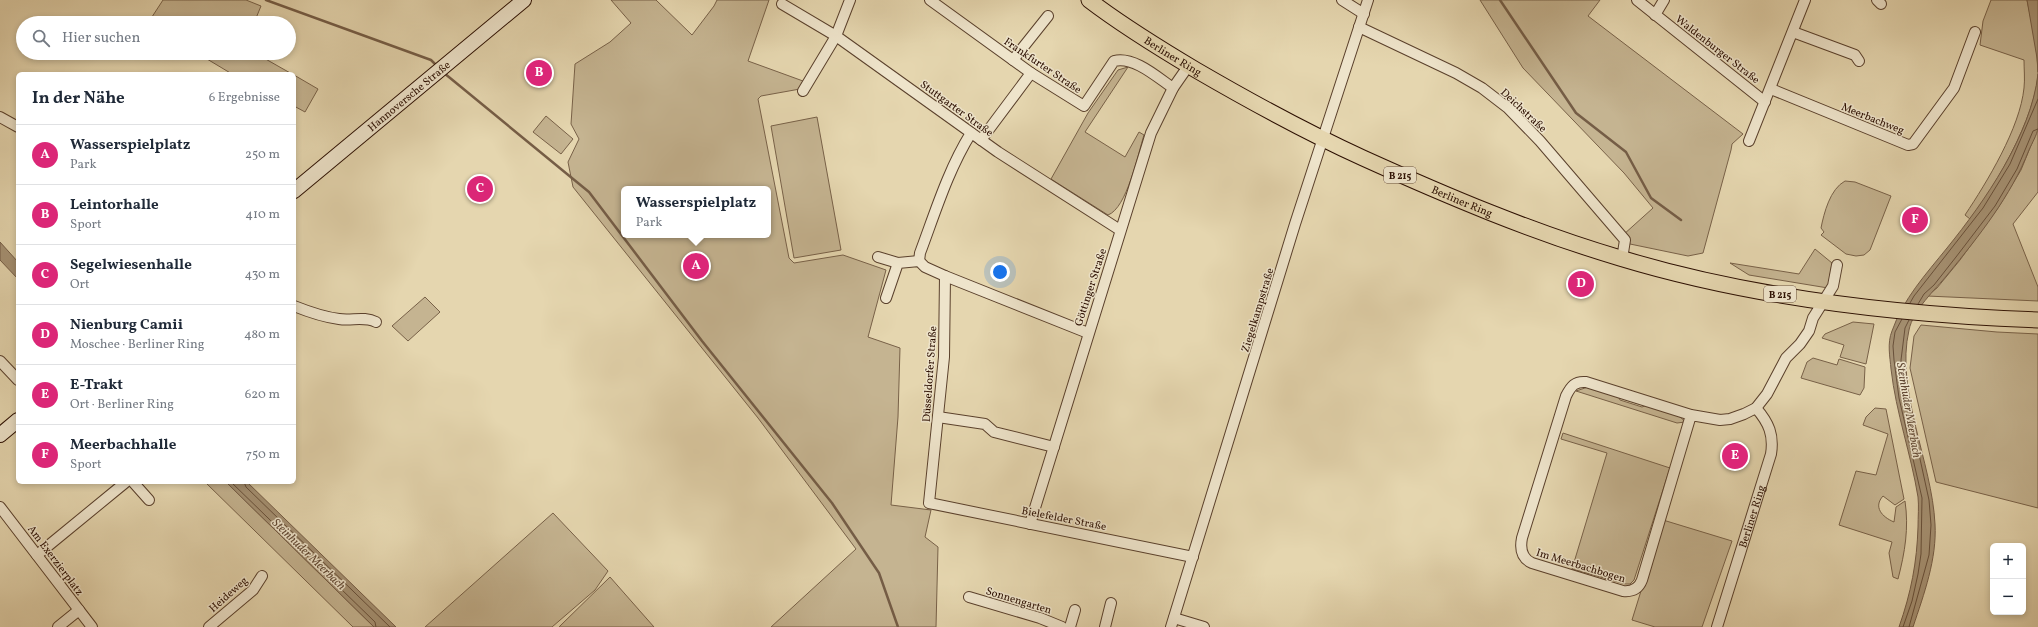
<!DOCTYPE html>
<html lang="de">
<meta charset="utf-8">
<style>
:root{--surface:#fff;--page:#f6f6f7;--text:#1f2937;--muted:#747a83;--line:#e0e1e3;--accent:#db2777}
body{margin:0;font-family:Vollkorn,serif;background:var(--page);color:var(--text)}
.controls{position:absolute;right:12px;bottom:12px;display:grid;overflow:hidden;border-radius:6px;box-shadow:0 2px 6px #0003}
.controls button{width:36px;height:36px;display:grid;place-items:center;padding:0;border:0;border-bottom:1px solid var(--line);background:var(--surface);color:var(--text);font:20px sans-serif}
.you{position:absolute;left:1000px;top:272px;width:14px;height:14px;margin:-10px;border:3px solid #fff;border-radius:50%;background:#1a73e8;box-shadow:0 0 0 6px #1a73e833}
.badge{display:grid;place-items:center;width:26px;height:26px;border-radius:50%;background:var(--accent);color:#fff;font-size:13px;font-weight:700}
.pin{position:absolute;translate:-50% -50%;border:2px solid #fff;box-shadow:0 1px 4px #0006}
.popup{position:absolute;left:621px;top:186px;width:150px;height:52px;box-sizing:border-box;display:grid;place-content:center;border-radius:6px;background:var(--surface);filter:drop-shadow(0 1px 3px #0005);font-size:13px;white-space:nowrap;color:var(--muted)}
.popup b{font-size:15px;color:var(--text)}
.popup::after{content:'';position:absolute;left:50%;top:100%;margin-left:-8px;border:8px solid transparent;border-top-color:var(--surface)}
.list{margin:0;padding:0;list-style:none}
h2{display:flex;justify-content:space-between;align-items:center;height:52px;margin:0;padding:0 16px;font-size:17px}
h2 small{font-size:13px;font-weight:400;color:var(--muted)}
.list li{display:grid;grid-template-columns:26px 1fr auto;gap:12px;align-items:center;box-sizing:border-box;height:60px;padding:0 16px;border-top:1px solid var(--line)}
.list b{display:block;font-size:15px;white-space:nowrap}
.list p{margin:0;font-size:13px;white-space:nowrap;color:var(--muted)}
.list em{font-size:13px;font-style:normal;color:var(--muted)}
.icon{flex:none;width:22px;height:22px;fill:none;stroke:currentColor;stroke-width:2;stroke-linecap:round;stroke-linejoin:round}
.map{position:relative;flex:none;width:2038px;height:627px;overflow:hidden}
.search{position:absolute;background:var(--surface);box-shadow:0 2px 6px #0003;left:16px;top:16px;width:280px;height:44px;display:flex;align-items:center;gap:10px;box-sizing:border-box;padding:0 14px;border-radius:22px;color:var(--muted);font-size:15px}
.panel{position:absolute;background:var(--surface);box-shadow:0 2px 6px #0003;left:16px;top:72px;width:280px;height:412px;border-radius:6px}
.map>svg:first-child{display:block}
.green{fill:#c5b491;stroke:#786148;fill-rule:evenodd}
.water{fill:#a69274;stroke:#755d46}
.lines{fill:none;stroke-linecap:round;stroke-linejoin:round}
.shore{stroke:#68503a;stroke-width:1}
.stream{stroke:#755d46;stroke-width:2.5}
.street-casing{stroke:#5a402c;stroke-width:12}
.secondary-casing{stroke:#2b0e00;stroke-width:16}
.primary-casing{stroke:#2b0e00;stroke-width:17}
.street{stroke:#eee4cb;stroke-width:10}
.secondary{stroke:#eee4cb;stroke-width:14}
.primary{stroke:#e5d6af;stroke-width:15}
.labels{text-anchor:middle;stroke-width:3;stroke-linejoin:round;paint-order:stroke}
.shield{fill:#eee4cb;stroke:#664e3d;stroke-width:1}
.shield-label{font-size:10px;font-weight:bold;fill:#2b0e00}
.street-label{font-size:11px;fill:#2b0e00;stroke:#eee4cb}
.water-label{font-size:12px;font-style:italic;fill:#624934;stroke:#eee4cb}
</style>
<div class="map">
<svg width="2038" height="627" viewBox="0 0 2038 627">
<rect width="100%" height="100%" fill="#e5d6af"/>
<filter id="stains"><feTurbulence type="fractalNoise" baseFrequency=".005" numOctaves="4"/><feColorMatrix values="0 0 0 0 .2 0 0 0 0 .09 0 0 0 0 .02 0 0 0 .5 -.17"/></filter>
<radialGradient id="worn" r=".72"><stop offset=".6" stop-color="#630" stop-opacity="0"/><stop offset="1" stop-color="#630" stop-opacity=".3"/></radialGradient>
<!-- green -->
<g class="green">
<polygon points="163,0 246,0 261,6 254,23 148,23"/>
<path d="M611 0H656L692 35 714 6 717 0H769L748 61 803 81 800 89 761 96 758 99 789 258 794 263 843 255 886 270 868 337 900 348 898 417 891 505 931 510 925 537 938 547 936 627H771L856 549 758 418 573 187 568 162 579 139 571 124 575 64 610 42 631 23ZM624 189H768V235H624Z"/>
<polygon points="1480,0 1600,0 1588,16 1743,134 1732,144 1731,150 1703,253 1688,256 1630,244 1623,235 1653,208 1624,173 1523,68"/>
<path d="M1991 0H2027C2032 24 2038 51 2038 75 2035 117 1996 186 1970 219L1965 215C1987 182 2020 128 2024 88 2025 79 2024 69 2024 60L1980 45 1983 21Z"/>
<polygon points="197,53 255,53 292,74 232,74"/>
<path d="M1128 67 1085 132 1125 157 1139 132 1144 135C1138 154 1127 208 1108 215L1051 179 1088 113 1118 70Z"/>
<polygon points="294,75 318,89 305,112 294,106"/>
<polygon points="546,116 573,139 561,154 533,132"/>
<polygon points="817,117 841,250 794,258 771,126"/>
<polygon points="2038,128 2038,192 2013,224 2038,287 2038,301 1927,296 1937,288 1960,260 1998,208 2021,170"/>
<path d="M1845 181 1855 182 1891 196 1870 250 1864 255 1856 256 1846 254 1821 235 1824 232 1821 228C1824 213 1830 189 1845 181Z"/>
<polygon points="1815,249 1832,263 1828,288 1749,275 1730,263 1799,274"/>
<polygon points="425,297 440,312 408,341 392,326"/>
<polygon points="1853,322 1874,324 1866,364 1840,357 1844,345 1822,338 1825,334"/>
<polygon points="1921,325 1997,332 2038,334 2038,508 1936,482 1910,368 1914,336"/>
<polygon points="1813,358 1837,365 1839,359 1865,367 1864,388 1860,395 1801,378 1807,362"/>
<path d="M1588 387 1618 396 1620 400 1642 407 1647 405C1658 409 1679 412 1685 422L1677 423 1576 391Z"/>
<path d="M1875 408 1886 409 1904 499 1895 505 1883 496C1873 507 1882 517 1894 522L1896 507 1905 501C1909 528 1905 552 1898 579L1893 577 1889 553 1892 542 1839 525 1856 471 1876 475 1888 434 1863 425 1866 417Z"/>
<polygon points="1563,433 1670,468 1634,580 1630,584 1625,584 1572,569 1607,453 1561,439"/>
<polygon points="205,482 226,482 374,627 353,627"/>
<polygon points="553,513 608,571 595,590 552,627 425,627"/>
<polygon points="1663,520 1732,541 1702,627 1655,627 1632,620"/>
<polygon points="610,577 654,627 559,627"/>
</g>
<!-- water -->
<g class="water">
<polygon points="2027,0 2038,0 2038,72 2037,58"/>
<path d="M2038 74C2038 91 2038 111 2038 128 2037 135 2032 143 2029 150 2011 196 1979 236 1948 274 1935 290 1913 310 1909 330 1895 391 1932 462 1935 524 1937 559 1924 594 1913 627H1899C1911 593 1917 562 1918 527 1918 517 1919 506 1918 497 1911 454 1896 413 1891 369 1890 357 1887 343 1892 331 1903 299 1926 274 1947 248 1985 201 2031 135 2038 74Z"/>
<polygon points="0,242 18,262 18,279 0,260"/>
<polygon points="226,482 247,482 396,627 374,627"/>
</g>
<g class="lines">
<!-- shore -->
<g class="shore">
<polyline points="1910,303 1914,296 1983,208 2010,164 2038,99"/>
<polyline points="1918,304 1924,294 1934,285 1956,257 1995,206 2017,169 2033,131 2038,129"/>
<polyline points="1902,319 1895,332 1893,346 1894,360 1899,398 1922,498 1921,554 1918,574 1912,601 1903,627"/>
<polyline points="1909,320 1905,328 1901,360 1906,395 1929,500 1931,525 1929,555 1909,627"/>
<polyline points="231,482 375,622 376,627"/>
<polyline points="244,482 246,487 390,627"/>
</g>
<!-- stream -->
<g class="stream">
<polyline points="266,0 431,60 438,67"/>
<polyline points="1500,0 1576,113 1626,152 1651,198 1681,220"/>
<polyline points="444,73 589,192 702,341 832,503 879,573 898,627"/>
</g>
<!-- street casing -->
<g class="street-casing">
<g id="street">
<path d="M930 0 1031 73 1084 106 1114 61C1134 56 1157 77 1173 88"/>
<polyline points="1342,0 1364,14"/>
<polyline points="1637,0 1765,102"/>
<polyline points="1877,0 1881,4"/>
<polyline points="782,4 836,36 998,152 1120,230"/>
<polyline points="1655,15 1664,0"/>
<polyline points="1359,27 1456,73 1482,88 1508,108 1540,141 1625,240 1622,259"/>
<polyline points="1793,32 1855,55 1859,61"/>
<polyline points="1013,60 1048,16"/>
<polyline points="1771,89 1908,145 1913,144 1954,88 1975,32"/>
<polyline points="803,91 836,36 850,0"/>
<polyline points="0,117 18,127"/>
<polyline points="981,140 1031,73"/>
<polyline points="1749,141 1805,0"/>
<polyline points="878,257 898,263"/>
<path d="M919 261 920 253C935 213 948 170 971 133"/>
<polyline points="945,276 944,357 929,503 1193,557"/>
<polyline points="886,298 898,263 919,261 925,267 945,276 1088,333"/>
<path d="M294 306C309 312 323 317 339 319 352 321 364 316 376 322"/>
<polyline points="0,361 18,380"/>
<path d="M1691 415 1642 580C1639 588 1633 592 1623 591L1532 563C1521 558 1520 548 1522 538L1566 396C1571 386 1575 381 1586 382L1691 415 1720 420 1730 419 1744 414 1756 408 1767 394 1786 358 1800 344 1809 331 1813 318 1833 286 1837 265"/>
<polyline points="938,417 985,424 994,432 1054,447"/>
<polyline points="133,482 149,500"/>
<polyline points="0,507 92,627"/>
<polyline points="1030,524 1151,133 1173,88 1189,65"/>
<polyline points="37,555 126,482"/>
<polyline points="969,597 1040,618 1062,627"/>
<polyline points="1174,618 1204,627"/>
<polyline points="58,627 79,610"/>
<polyline points="209,627 253,590 262,576"/>
<polyline points="1070,627 1075,610"/>
<polyline points="1105,627 1111,603"/>
<polyline points="1171,627 1295,224 1368,0"/>
<path id="s1" d="M1717 627 1771 454C1774 435 1769 423 1756 408"/>
</g>
</g>
<!-- secondary casing -->
<g class="secondary-casing">
<g id="secondary">
<path id="s2" d="M294 191 524 0"/>
<polyline points="0,435 18,420"/>
</g>
</g>
<!-- primary casing -->
<g class="primary-casing">
<g id="primary">
<path id="s3" d="M1089 0C1123 26 1159 48 1196 70 1251 102 1306 132 1363 158 1447 196 1532 232 1620 258 1752 298 1900 315 2038 320"/>
</g>
</g>
<!-- street -->
<use href="#street" class="street"/>
<!-- secondary -->
<use href="#secondary" class="secondary"/>
<!-- primary -->
<use href="#primary" class="primary"/>
</g>
<g class="labels">
<!-- shield labels -->
<g class="shield">
<rect x="1384" y="167" width="32" height="16" rx="3"/>
<rect x="1764" y="286" width="32" height="16" rx="3"/>
</g>
<g class="shield-label">
<text x="1400" y="179">B 215</text>
<text x="1780" y="298">B 215</text>
</g>
<!-- street labels -->
<g class="street-label">
<text transform="translate(1718 49) rotate(38)" y="4">Waldenburger Straße</text>
<text dy="4" stroke="none"><textPath href="#s3" startOffset="101">Berliner Ring</textPath></text>
<text transform="translate(1043 65) rotate(34)" y="4">Frankfurter Straße</text>
<text dy="4" stroke="none"><textPath href="#s2" startOffset="149">Hannoversche Straße</textPath></text>
<text transform="translate(957 108) rotate(36)" y="4">Stuttgarter Straße</text>
<text transform="translate(1524 110) rotate(43)" y="4">Deichstraße</text>
<text transform="translate(1873 118) rotate(22)" y="4">Meerbachweg</text>
<text dy="4" stroke="none"><textPath href="#s3" startOffset="425">Berliner Ring</textPath></text>
<text transform="translate(1090 287) rotate(-72)" y="4">Göttinger Straße</text>
<text transform="translate(1257 310) rotate(-73)" y="4">Ziegelkampstraße</text>
<text transform="translate(929 374) rotate(-86)" y="4">Düsseldorfer Straße</text>
<text dy="4" stroke="none"><textPath href="#s1" startOffset="116">Berliner Ring</textPath></text>
<text transform="translate(1064 518) rotate(11)" y="4">Bielefelder Straße</text>
<text transform="translate(56 560) rotate(53)" y="4">Am Exerzierplatz</text>
<text transform="translate(1581 565) rotate(17)" y="4">Im Meerbachbogen</text>
<text transform="translate(228 594) rotate(-42)" y="4">Heideweg</text>
<text transform="translate(1019 600) rotate(17)" y="4">Sonnengarten</text>
</g>
<!-- water labels -->
<g class="water-label">
<text transform="translate(1909 410) rotate(80)" y="4">Steinhuder Meerbach</text>
<text transform="translate(309 554) rotate(44)" y="4">Steinhuder Meerbach</text>
</g>
</g>
<rect width="100%" height="100%" filter="url(#stains)"/>
<rect width="100%" height="100%" fill="url(#worn)"/>
</svg>
<div class="controls">
<button>+</button>
<button>−</button>
</div>
<div class="you"></div>
<div class="pin badge" style="left:696px;top:266px">A</div>
<div class="popup"><b>Wasserspielplatz</b>Park</div>
<div class="pin badge" style="left:539px;top:73px">B</div>
<div class="pin badge" style="left:480px;top:189px">C</div>
<div class="pin badge" style="left:1581px;top:284px">D</div>
<div class="pin badge" style="left:1735px;top:456px">E</div>
<div class="pin badge" style="left:1915px;top:220px">F</div>
<div class="search"><svg class="icon" aria-label="search" viewBox="0 0 24 24"><circle cx="10" cy="10" r="6"/><path d="M15 15l6 6"/></svg>Hier suchen</div>
<section class="panel">
<h2>In der Nähe<small>6 Ergebnisse</small></h2>
<ul class="list">
<li><span class="badge">A</span><div><b>Wasserspielplatz</b><p>Park</p></div><em>250 m</em></li>
<li><span class="badge">B</span><div><b>Leintorhalle</b><p>Sport</p></div><em>410 m</em></li>
<li><span class="badge">C</span><div><b>Segelwiesenhalle</b><p>Ort</p></div><em>430 m</em></li>
<li><span class="badge">D</span><div><b>Nienburg Camii</b><p>Moschee · Berliner Ring</p></div><em>480 m</em></li>
<li><span class="badge">E</span><div><b>E-Trakt</b><p>Ort · Berliner Ring</p></div><em>620 m</em></li>
<li><span class="badge">F</span><div><b>Meerbachhalle</b><p>Sport</p></div><em>750 m</em></li>
</ul>
</section>
</div>
